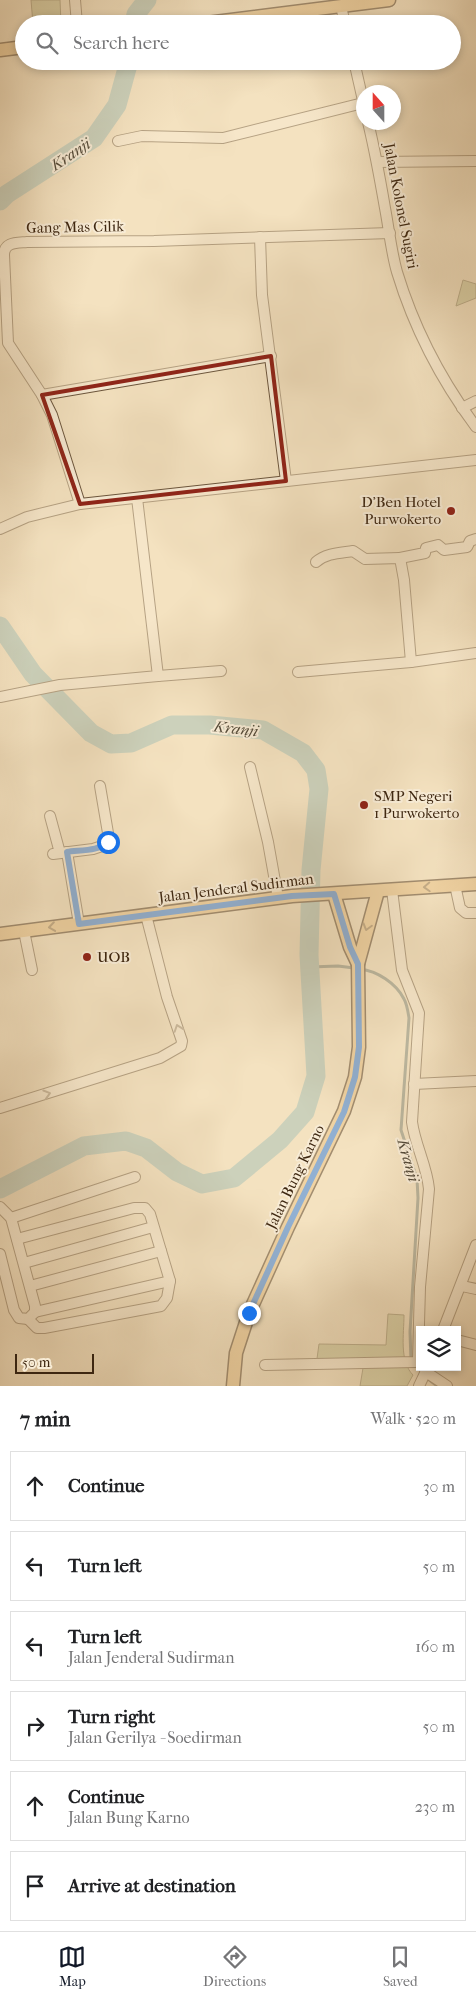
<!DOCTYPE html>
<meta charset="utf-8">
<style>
:root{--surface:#fff;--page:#f2f2f2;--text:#202124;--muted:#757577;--line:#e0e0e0;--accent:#111827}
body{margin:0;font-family:"IM FELL French Canon",serif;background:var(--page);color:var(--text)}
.controls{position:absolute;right:15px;bottom:15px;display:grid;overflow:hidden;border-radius:0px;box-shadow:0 2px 8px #0003}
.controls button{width:45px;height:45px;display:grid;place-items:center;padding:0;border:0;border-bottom:1px solid var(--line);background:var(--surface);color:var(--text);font:25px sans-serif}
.compass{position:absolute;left:356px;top:85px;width:45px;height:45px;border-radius:50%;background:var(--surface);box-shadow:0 2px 8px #0003;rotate:339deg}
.scale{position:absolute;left:15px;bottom:12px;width:79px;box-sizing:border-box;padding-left:5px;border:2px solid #3e2711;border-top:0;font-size:14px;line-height:18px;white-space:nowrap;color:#3e2711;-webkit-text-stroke:4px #f8ecd6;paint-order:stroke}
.stop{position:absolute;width:15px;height:15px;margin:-11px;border:4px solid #1a73e8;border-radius:50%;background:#fff}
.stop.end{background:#1a73e8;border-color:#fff;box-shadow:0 1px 5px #0008}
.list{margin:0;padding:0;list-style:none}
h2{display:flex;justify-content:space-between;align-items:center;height:65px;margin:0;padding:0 20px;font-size:21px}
h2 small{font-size:16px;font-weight:400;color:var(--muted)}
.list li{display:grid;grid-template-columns:32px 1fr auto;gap:15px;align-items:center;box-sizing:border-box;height:70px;margin:0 10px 10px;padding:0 10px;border:1px solid var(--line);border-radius:0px}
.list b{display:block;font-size:19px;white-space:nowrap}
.list p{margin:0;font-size:16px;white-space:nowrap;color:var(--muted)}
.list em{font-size:16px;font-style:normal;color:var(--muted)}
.icon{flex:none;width:28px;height:28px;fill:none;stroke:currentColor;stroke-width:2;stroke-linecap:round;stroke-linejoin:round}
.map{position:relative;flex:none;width:476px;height:1386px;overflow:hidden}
.search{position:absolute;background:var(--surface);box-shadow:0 2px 8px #0003;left:15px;right:15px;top:15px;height:55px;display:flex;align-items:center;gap:12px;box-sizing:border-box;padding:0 18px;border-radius:28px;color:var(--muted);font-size:19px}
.sheet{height:545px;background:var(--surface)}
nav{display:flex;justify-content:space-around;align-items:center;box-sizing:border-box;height:70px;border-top:1px solid var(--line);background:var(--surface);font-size:14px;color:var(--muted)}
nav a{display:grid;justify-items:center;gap:2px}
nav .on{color:var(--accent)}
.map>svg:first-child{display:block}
.green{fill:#c0c28f;stroke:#7f7450}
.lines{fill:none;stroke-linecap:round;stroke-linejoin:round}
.stream{stroke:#768175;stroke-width:3}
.river{stroke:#9cbdb7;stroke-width:19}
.minor-casing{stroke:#6c563d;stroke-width:12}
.major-casing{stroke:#3e2711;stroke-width:15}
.minor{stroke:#f8ecd6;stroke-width:10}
.major{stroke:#eac180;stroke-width:12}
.oneway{stroke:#8b6c43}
.oneway2{stroke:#9b8a74}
.route{stroke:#1a73e8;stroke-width:6}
.marked{fill:none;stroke:#8f2418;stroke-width:4;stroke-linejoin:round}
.poi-dot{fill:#8f2418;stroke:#f8ecd6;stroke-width:2}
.labels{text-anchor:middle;stroke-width:4;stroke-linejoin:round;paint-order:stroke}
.street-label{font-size:15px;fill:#3e2711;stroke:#f8ecd6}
.poi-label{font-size:15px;fill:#3e2711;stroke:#f8ecd6;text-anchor:start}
.water-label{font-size:16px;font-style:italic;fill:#564c3a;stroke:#f8ecd6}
</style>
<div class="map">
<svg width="476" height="1386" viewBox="0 0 476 1386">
<rect width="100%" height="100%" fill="#f4e2c0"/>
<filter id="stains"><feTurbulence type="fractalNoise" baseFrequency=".004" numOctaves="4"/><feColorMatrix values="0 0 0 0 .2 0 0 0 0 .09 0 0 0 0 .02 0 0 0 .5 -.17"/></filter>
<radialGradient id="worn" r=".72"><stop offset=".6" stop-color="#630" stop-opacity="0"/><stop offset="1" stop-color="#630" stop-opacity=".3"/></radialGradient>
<!-- green -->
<g class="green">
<polygon points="31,0 60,0 61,24 33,24"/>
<polygon points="463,280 476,284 476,298 456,306"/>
<path d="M388 1314 404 1315C404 1334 399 1361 413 1375L407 1386H360L363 1368 316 1366 319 1344 386 1345Z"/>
</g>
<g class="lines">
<!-- stream -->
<g class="stream">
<polyline points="310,967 338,966 354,968"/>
<path d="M360 969C377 971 396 983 404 999 407 1004 408 1012 409 1018L401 1130 417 1179 418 1198 410 1332 411 1360"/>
<polyline points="428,1379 437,1386"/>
</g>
<!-- river -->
<g class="river">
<polyline points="134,24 136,14 147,0"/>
<polyline points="0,201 7,194 94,138 117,105 129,61"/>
<polyline points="0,626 33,674 91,733 111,744 131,743 172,725 210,725 263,730 303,753 316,770 319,789 311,870 309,955 316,1076 305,1112 280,1140 234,1178 202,1184 177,1172 146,1148 126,1141 84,1146 0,1189"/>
</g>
<!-- minor casing -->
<g class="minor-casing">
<g id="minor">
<polyline points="75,0 77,24"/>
<polyline points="341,6 345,24"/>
<polyline points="354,61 364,105"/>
<path d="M368 122C375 151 380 179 385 208 389 229 391 251 397 272 414 328 441 380 476 427"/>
<polyline points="118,141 142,136 223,138 363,103"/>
<polyline points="377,162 476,161"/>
<polyline points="260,237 262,295 286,481"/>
<polyline points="42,395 271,356"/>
<polyline points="462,408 476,401"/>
<path d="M80 504 52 415 42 395 8 343 4 255C4 242 16 243 27 242L154 241 390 233"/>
<polyline points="0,529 27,517 80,504 476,460"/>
<polyline points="400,558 425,553 426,548 438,545 444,550 467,547 470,541 476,539"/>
<path d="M316 562C326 553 340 553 353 551L365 559 400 558 404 580 411 662"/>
<polyline points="298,672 411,662 476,653"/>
<polyline points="158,676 221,671"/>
<polyline points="0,697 60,685 158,676 137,498"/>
<polyline points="250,767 268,842 278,898"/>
<polyline points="50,816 60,853"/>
<polyline points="67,852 79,924"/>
<polyline points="53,854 93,849 108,844 108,833 100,786"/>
<polyline points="455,885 460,908 466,913 476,913"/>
<polyline points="24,931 32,970"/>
<polyline points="414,1084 476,1081"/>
<polyline points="0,1108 160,1058 181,1046 182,1041 167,997 146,915"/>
<polyline points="0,1207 11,1218 35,1306 35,1312 28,1319 19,1318 14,1310 0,1254"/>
<polyline points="11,1218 135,1177"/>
<polyline points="17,1239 134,1208 145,1208 150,1214 170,1281 167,1298 161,1306 44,1328 37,1328 28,1319"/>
<polyline points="24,1263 153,1227"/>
<polyline points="30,1286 161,1251"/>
<polyline points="462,1286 476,1289"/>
<polyline points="35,1312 170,1281"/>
<polyline points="443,1330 476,1245"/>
<polyline points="457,1340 476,1345"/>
<path d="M265 1365 415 1362 418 1360 420 1287 429 1189C427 1166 415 1145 412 1122L419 1013 402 970 392 890"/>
<polyline points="424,1367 426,1372 447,1386"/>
<polyline points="419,1386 428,1367"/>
</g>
</g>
<!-- major casing -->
<g class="major-casing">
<g id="major">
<polyline points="199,24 389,0"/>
<polyline points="0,50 24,47"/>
<polyline points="334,894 350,947 358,964"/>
<polyline points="0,934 292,896 476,884"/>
<polyline points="233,1386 236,1353 249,1313 288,1227 344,1111 355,1077 359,1047 358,964 378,891"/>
</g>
</g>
<!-- minor -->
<use href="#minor" class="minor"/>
<!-- major -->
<use href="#major" class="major"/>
</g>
<!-- one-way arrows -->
<defs><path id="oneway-chevron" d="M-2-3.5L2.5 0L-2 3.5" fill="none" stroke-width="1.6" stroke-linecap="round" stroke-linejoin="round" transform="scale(1.25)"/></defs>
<g class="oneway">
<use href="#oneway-chevron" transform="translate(427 887) rotate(177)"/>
<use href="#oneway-chevron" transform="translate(52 927) rotate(172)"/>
<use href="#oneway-chevron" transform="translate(367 927) rotate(106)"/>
</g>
<g class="oneway2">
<use href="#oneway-chevron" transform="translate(178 1028) rotate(-109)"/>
<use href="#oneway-chevron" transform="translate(47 1094) rotate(-17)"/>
</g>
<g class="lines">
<!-- route -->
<path class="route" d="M108 842C100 851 79 850 67 852L79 924 292 896 334 894 350 947 358 964 359 1047 355 1077 344 1112 288 1227 249 1313"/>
</g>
<!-- marked area -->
<path d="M0 0H476V1386H0ZM271 356 286 481 80 504 42 395Z" fill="#f4e2c0" fill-opacity=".55" fill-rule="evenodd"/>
<path class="marked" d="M271 356 286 481 80 504 42 395Z"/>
<!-- markers -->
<g class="poi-dot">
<circle cx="451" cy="511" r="5"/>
<circle cx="364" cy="805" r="5"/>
<circle cx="87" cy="957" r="5"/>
</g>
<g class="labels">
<!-- street labels -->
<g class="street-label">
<text transform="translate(401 206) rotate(79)" y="5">Jalan Kolonel Sugiri</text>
<text transform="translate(75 227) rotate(-1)" y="5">Gang Mas Cilik</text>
<text transform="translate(236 888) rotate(-7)" y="5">Jalan Jenderal Sudirman</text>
<text transform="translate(295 1177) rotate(-64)" y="5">Jalan Bung Karno</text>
</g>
<!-- poi labels -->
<g class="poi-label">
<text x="441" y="507" text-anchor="end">D'Ben Hotel<tspan x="441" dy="17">Purwokerto</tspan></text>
<text x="374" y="801">SMP Negeri<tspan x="374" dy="17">1 Purwokerto</tspan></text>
<text x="97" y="962">UOB</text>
</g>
<!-- water labels -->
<g class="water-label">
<text transform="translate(70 154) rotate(-34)" y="6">Kranji</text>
<text transform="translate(236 728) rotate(7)" y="6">Kranji</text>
<text transform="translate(409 1160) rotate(74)" y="6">Kranji</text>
</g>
</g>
<rect width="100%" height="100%" filter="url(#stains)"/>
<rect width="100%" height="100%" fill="url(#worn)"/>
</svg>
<div class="controls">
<button><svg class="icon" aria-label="layers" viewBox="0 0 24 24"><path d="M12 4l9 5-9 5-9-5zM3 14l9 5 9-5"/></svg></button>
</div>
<svg class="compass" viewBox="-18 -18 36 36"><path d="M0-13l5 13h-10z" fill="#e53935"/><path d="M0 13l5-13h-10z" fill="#757577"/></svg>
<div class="scale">50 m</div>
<div class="stop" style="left:108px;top:842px"></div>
<div class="stop end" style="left:249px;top:1313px"></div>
<div class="search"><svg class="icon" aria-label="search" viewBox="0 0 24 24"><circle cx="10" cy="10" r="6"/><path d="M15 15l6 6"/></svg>Search here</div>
</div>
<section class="sheet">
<h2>7 min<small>Walk · 520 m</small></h2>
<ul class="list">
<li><svg class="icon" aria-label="ahead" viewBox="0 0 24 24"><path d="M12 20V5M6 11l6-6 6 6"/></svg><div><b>Continue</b></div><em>30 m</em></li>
<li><svg class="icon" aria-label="left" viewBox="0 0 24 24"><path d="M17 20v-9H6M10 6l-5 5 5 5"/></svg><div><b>Turn left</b></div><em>50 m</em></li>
<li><svg class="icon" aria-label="left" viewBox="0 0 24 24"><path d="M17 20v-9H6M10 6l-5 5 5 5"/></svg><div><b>Turn left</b><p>Jalan Jenderal Sudirman</p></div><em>160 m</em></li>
<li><svg class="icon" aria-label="right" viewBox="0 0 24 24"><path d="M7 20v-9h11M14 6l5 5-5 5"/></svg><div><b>Turn right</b><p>Jalan Gerilya - Soedirman</p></div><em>50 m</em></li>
<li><svg class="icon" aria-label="ahead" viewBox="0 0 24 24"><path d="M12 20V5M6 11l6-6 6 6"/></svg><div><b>Continue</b><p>Jalan Bung Karno</p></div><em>230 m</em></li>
<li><svg class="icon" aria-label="arrive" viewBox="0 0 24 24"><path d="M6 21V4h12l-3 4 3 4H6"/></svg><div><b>Arrive at destination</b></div></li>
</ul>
</section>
<nav>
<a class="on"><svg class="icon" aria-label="map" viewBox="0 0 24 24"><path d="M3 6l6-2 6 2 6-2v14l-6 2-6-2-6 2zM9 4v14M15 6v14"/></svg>Map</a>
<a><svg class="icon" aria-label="directions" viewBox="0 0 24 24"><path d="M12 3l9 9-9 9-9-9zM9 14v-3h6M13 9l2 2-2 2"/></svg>Directions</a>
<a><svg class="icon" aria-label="saved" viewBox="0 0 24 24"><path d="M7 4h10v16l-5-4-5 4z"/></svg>Saved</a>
</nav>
